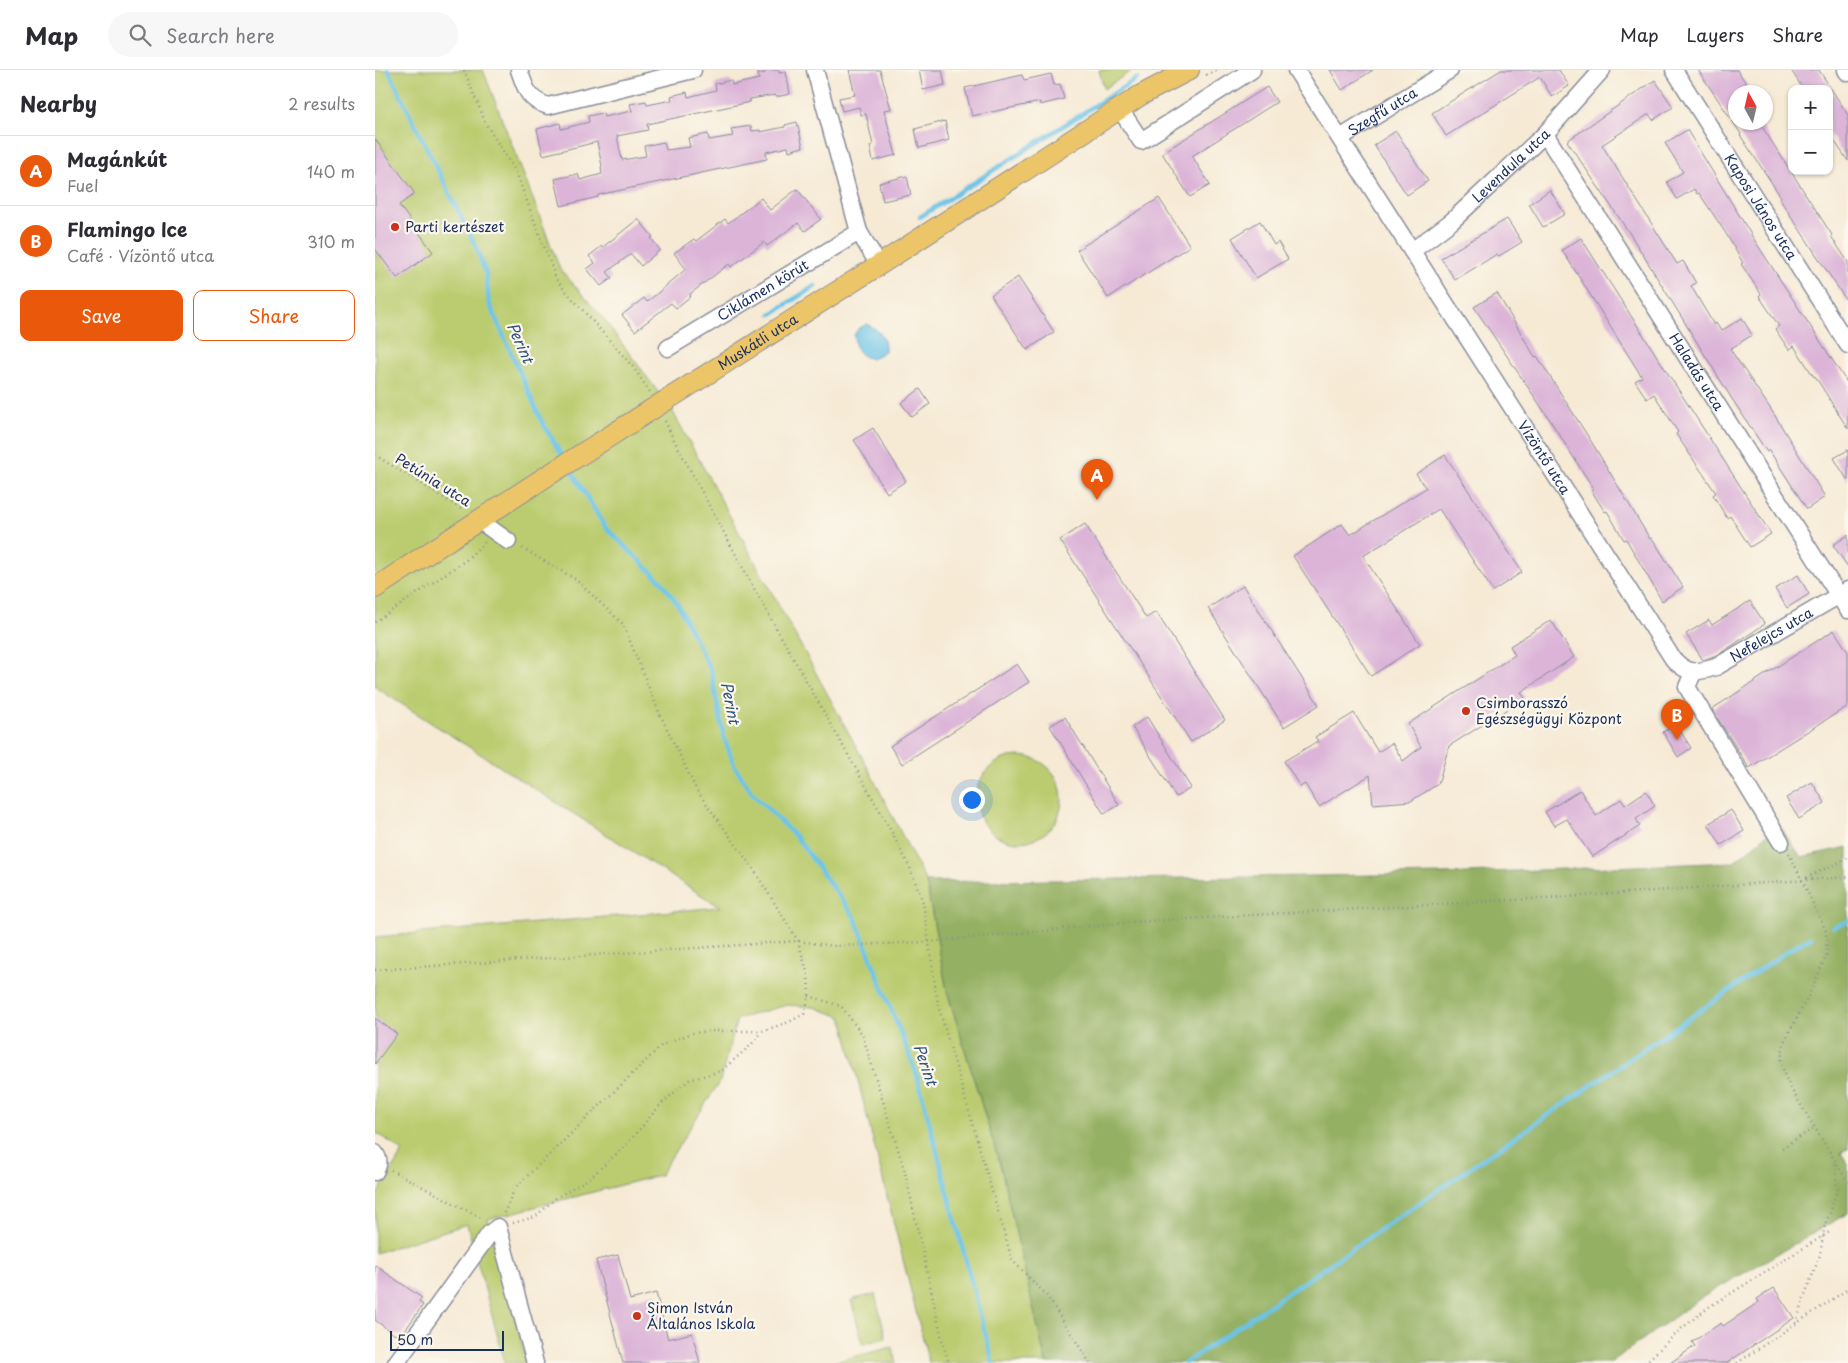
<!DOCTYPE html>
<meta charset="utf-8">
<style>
:root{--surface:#fff;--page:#f7f7f7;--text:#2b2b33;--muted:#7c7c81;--line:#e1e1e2;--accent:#ea580c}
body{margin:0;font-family:"Playpen Sans",sans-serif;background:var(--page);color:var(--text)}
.controls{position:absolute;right:15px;top:15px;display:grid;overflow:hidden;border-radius:10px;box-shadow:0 1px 4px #0004}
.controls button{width:45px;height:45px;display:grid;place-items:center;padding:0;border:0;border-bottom:1px solid var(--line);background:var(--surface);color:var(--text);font:25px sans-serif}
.compass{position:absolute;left:1353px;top:15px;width:45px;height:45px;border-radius:50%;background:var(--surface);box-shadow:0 1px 4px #0004;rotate:352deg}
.scale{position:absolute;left:15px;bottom:12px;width:114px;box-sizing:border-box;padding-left:5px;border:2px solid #1b2f5e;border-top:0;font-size:14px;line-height:18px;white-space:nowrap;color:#1b2f5e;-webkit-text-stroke:4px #fbf7ec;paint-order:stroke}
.you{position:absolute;left:596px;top:729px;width:18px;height:18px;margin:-12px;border:4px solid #fff;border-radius:50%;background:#1a73e8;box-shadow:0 0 0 8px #1a73e833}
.badge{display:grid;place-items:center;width:32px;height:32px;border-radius:50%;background:var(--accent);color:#fff;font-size:16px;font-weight:700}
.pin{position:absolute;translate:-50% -41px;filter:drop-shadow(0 1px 2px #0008)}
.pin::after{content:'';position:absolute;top:26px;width:18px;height:15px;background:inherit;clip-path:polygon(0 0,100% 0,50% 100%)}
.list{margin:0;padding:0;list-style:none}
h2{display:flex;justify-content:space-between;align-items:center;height:65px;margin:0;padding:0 20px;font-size:21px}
h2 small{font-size:16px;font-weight:400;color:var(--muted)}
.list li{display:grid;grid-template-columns:32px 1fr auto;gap:15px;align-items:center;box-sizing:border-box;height:70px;padding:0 20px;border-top:1px solid var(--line)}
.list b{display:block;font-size:19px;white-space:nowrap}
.list p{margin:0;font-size:16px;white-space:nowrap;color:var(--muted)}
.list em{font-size:16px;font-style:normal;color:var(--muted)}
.actions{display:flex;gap:10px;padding:15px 20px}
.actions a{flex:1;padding:11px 0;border:1px solid var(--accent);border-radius:10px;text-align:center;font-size:18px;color:var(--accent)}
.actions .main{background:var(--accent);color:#fff}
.icon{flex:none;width:28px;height:28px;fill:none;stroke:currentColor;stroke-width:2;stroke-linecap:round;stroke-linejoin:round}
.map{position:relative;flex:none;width:1473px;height:1293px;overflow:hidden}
header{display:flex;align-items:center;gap:30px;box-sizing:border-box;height:70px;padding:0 25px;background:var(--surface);border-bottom:1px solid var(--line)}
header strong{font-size:24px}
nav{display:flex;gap:28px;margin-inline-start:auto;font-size:18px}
.search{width:350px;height:45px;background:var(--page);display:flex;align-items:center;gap:12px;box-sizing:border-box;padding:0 18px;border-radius:28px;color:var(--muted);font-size:19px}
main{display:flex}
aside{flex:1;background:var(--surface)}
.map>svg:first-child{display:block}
.green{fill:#bbcc6f;stroke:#6b7e66}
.forest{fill:#94b062;stroke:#587060}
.water{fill:#6ac4e8;stroke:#427aa3}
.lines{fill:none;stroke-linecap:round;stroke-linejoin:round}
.stream{stroke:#6ac4e8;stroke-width:4.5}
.building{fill:#dbb4d8}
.minor-casing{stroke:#888c9a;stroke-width:19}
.major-casing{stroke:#888c9a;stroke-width:22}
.path{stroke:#888c9a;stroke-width:2.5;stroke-dasharray:1 4;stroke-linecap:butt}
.minor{stroke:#fff;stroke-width:16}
.major{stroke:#edc569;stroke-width:20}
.poi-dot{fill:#c8321e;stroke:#fbf7ec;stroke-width:2}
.labels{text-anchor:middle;stroke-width:4.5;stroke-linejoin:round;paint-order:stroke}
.street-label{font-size:14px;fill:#1b2f5e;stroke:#fbf7ec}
.poi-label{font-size:14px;fill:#1b2f5e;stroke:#fbf7ec;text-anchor:start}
.water-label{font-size:15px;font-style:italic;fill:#2f5480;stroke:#fbf7ec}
</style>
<header>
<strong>Map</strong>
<div class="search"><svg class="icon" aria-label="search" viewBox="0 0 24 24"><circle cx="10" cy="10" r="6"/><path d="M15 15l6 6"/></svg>Search here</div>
<nav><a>Map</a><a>Layers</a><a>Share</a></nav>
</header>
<main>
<aside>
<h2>Nearby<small>2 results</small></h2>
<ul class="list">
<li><span class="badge">A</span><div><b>Magánkút</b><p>Fuel</p></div><em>140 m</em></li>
<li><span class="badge">B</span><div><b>Flamingo Ice</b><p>Café · Vízöntő utca</p></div><em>310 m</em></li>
</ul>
<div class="actions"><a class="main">Save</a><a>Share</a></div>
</aside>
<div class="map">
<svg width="1473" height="1293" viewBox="0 0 1473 1293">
<rect width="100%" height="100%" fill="#fbf7ec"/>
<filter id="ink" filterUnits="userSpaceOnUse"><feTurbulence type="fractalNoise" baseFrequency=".02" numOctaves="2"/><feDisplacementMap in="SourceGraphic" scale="10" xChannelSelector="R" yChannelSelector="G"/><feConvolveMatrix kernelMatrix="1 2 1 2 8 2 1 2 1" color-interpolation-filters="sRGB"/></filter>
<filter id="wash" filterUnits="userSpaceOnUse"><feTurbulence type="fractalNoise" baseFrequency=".0096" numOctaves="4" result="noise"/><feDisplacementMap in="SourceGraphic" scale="20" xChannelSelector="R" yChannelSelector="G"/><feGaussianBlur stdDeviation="1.12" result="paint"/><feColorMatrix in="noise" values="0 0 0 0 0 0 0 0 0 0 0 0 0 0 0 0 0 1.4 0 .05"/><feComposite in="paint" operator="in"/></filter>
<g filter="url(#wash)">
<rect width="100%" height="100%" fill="#f6ead5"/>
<!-- green -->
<g class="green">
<polygon points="0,0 108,0 185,199 228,248 298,342 494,700 551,812 572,921 626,1098 671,1293 554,1293 467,947 439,937 412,935 362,949 345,1011 285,1105 113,1149 152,1293 130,1293 92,1154 0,1183 0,1128 28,1081 0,1062 0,867 345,837 0,617"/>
<polygon points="724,0 758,0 729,19"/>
<circle cx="644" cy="729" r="43"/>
<polygon points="500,1224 511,1268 488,1274 476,1230"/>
<polygon points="517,1277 521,1293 455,1293"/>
</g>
<!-- forest -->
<polygon class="forest" points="1404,754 1426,787 1473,777 1473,1079 1466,1083 1473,1094 1473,1143 1326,1228 1235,1293 671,1293 626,1098 572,921 551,812 1067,804 1359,792"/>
<!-- water -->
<path class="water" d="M492 254C504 260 511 267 510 281L497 289C483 286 480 279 479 265L483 259Z"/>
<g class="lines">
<!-- stream -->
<g class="stream">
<polyline points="13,0 101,177 111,204 114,233 166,350 189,389"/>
<polyline points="545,147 763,8"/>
<polyline points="396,244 440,216"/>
<polyline points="194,397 230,457 286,511 303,535 336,601 349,667 359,695 377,723 422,768 480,848 541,1002 618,1293"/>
<polyline points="1458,857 1473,851"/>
<polyline points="810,1293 1421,875 1436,868"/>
</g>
</g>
<g id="blocks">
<!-- building -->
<g class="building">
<polygon points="389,0 404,0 404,3 411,2 415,24 401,27 400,25 375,29 375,32 272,54 273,60 242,66 247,90 271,86 269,76 289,72 291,80 315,77 313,68 333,64 334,70 358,66 356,59 376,56 377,61 385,60 385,62 410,57 410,55 422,52 428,77 414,81 413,77 391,82 392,89 223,125 223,127 186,136 180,109 203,104 205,110 227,104 226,97 227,96 222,72 168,85 162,59 185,53 186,59 214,52 213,46 228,43 229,47 257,41 255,34 271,31 272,35 297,30 296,26 312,22 313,27 341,20 340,14 356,10 357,15 384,9 383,4 390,3"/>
<polygon points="474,0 505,0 516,39 509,40 521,85 498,91 495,76 498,75 491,44 486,45 484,37 467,41 464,28 480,25"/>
<polygon points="544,0 567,0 570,15 548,20"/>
<polygon points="955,0 998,0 967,20"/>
<polygon points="1126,0 1184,0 1194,16 1177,27 1165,7 1071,66 1057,43"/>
<polygon points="1323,0 1362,0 1377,22 1360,22 1360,52 1384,52 1457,165 1456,166 1473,192 1473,233 1404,128 1406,127 1365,65 1366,64"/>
<polygon points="1416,0 1444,0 1473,45 1473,91 1454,63 1454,19 1428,19"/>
<polygon points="676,4 679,15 685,14 689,29 665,35 665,32 597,46 590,18 647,5 649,10"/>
<polygon points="1280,10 1298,37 1278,50 1274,44 1227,75 1302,194 1308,191 1321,213 1316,216 1339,255 1341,253 1346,261 1367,248 1377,265 1355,279 1397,341 1450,427 1432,439 1394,380 1392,382 1357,329 1257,167 1192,71"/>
<polygon points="892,17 902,32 817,86 835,115 815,127 787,83"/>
<polygon points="570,51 574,70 544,78 540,59"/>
<polygon points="1312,60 1380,171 1473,314 1473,359 1440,306 1439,307 1419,276 1414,280 1400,259 1404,256 1384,226 1386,224 1366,194 1368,193 1350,162 1324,123 1322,124 1319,119 1302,129 1292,112 1308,102 1290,73"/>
<polygon points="1021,61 1053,111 1032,125 999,75"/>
<polygon points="0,69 40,124 24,135 58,182 22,208 0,179"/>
<polygon points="532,106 536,125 508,131 504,113"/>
<polygon points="422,119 446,149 430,161 423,153 392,176 389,172 356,197 354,194 315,224 316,226 301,238 296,233 260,261 247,245 269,228 272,232 311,199 299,183 319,169 321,171 350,149 353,153 386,128 395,140"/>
<polygon points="1175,120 1190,144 1168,157 1154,134"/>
<polygon points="784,128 815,176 733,228 702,180"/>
<polygon points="263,149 278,167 276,168 285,180 266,196 256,184 232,202 237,208 226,216 212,199 220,193 214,186 227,176 228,177"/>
<polygon points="1132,149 1147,172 1124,186 1122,184 1080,210 1066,188"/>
<polygon points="885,151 899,175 903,172 913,189 881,208 857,168"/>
<polygon points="1206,168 1396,464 1375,477 1355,446 1352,448 1338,425 1341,423 1301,364 1303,362 1279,324 1272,329 1260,311 1267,307 1187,180"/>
<polygon points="643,207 679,262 652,280 616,225"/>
<polygon points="1122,223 1160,287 1162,286 1219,376 1275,469 1277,468 1308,517 1287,531 1251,469 1249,470 1232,441 1230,442 1216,420 1218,418 1173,347 1099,237"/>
<polygon points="545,319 555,334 537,347 526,333"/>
<polygon points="498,358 531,411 512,423 479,370"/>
<polygon points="1473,380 1473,411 1459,388"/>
<polygon points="1070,385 1147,502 1118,521 1064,439 988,486 1045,574 996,606 918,486 967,454 975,465 1051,418 1041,404"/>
<polygon points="710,454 771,548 781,542 850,650 816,672 685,470"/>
<polygon points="1473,465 1473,497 1458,475"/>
<polygon points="1423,505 1434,524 1412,538 1400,519"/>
<polygon points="868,516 944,635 909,657 833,538"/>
<polygon points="1375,531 1390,554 1344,584 1328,590 1311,564 1334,550 1337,555"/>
<polygon points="1176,550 1199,587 1146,622 1150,628 1074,676 1063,714 1036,731 998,734 995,705 944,737 930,714 925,717 909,691 943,671 940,667 979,643 1003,682 1017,673 1028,691 1046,677 1033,654 1140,585 1135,576"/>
<polygon points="1459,560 1473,582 1473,636 1374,698 1337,639"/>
<polygon points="642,594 654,612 527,694 515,676"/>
<polygon points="690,647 744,735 729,744 675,656"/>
<polygon points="772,647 816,718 801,727 757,657"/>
<polygon points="1301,654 1316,678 1303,687 1288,662"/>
<polygon points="1437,712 1450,733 1424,749 1411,728"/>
<polygon points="1205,720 1221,746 1246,729 1250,735 1271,721 1280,736 1261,749 1265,756 1217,787 1192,749 1179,756 1170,742"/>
<polygon points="1356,740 1369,761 1346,775 1333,754"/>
<polygon points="0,948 22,964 0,994"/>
<polygon points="243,1185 255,1230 281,1223 293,1269 317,1263 325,1293 248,1293 221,1190"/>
<polygon points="0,1195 47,1228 44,1232 48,1235 26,1266 22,1263 20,1265 0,1250"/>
<polygon points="1399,1218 1419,1248 1352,1293 1295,1293 1320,1276 1317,1272 1346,1253 1348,1256 1384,1232 1382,1229"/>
</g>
</g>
</g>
<g filter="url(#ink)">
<use href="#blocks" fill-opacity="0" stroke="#888c9a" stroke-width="1"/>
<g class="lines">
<!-- minor casing -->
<g class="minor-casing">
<g id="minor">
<path d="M144 0C151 19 152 29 173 36L318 0"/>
<polyline points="440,0 484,162 504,195"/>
<path id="s1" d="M921 0 1298 589C1313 605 1321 603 1341 597L1473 520"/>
<path id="s2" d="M1299 0 1473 275"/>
<polyline points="1471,0 1473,3"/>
<polyline points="745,39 766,71 877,0"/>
<path id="s3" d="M1170 64 1473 540"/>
<path id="s4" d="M965 68 1075 0"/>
<path id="s5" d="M1037 181 1077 151 1170 64 1227 0"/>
<path id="s6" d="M293 278 484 162"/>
<polyline points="105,451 133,471"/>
<polyline points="1318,603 1312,617 1406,772"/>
<path d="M0 1083C5 1090 4 1095 0 1102"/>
<polyline points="21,1293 115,1163 123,1157 160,1293"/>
</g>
</g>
<!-- major casing -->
<g class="major-casing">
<g id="major">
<path id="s7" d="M0 518 161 413 504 195 766 25 814 0"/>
</g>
</g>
<!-- path -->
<g class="path">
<polyline points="89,0 111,54 141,102 182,211 258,297 275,322"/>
<polyline points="831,5 841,0"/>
<polyline points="290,351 299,370 382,524 515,759 535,798 548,832 563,935 637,1190 672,1226 715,1293"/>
<polyline points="0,385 88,440"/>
<polyline points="0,552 91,490 110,472"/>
<polyline points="1414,783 1451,861 1452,884 1434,925 1409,972 1406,989 1409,1004 1416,1019 1473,1112"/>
<polyline points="1431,808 1473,788"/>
<polyline points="0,900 423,871 460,876 553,872 758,852 1223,825 1473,807"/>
<polyline points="434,926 466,936 487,964 530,1102 568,1274 574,1293"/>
<polyline points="1407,1078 1439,1058"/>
<polyline points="16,1100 108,1149"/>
<polyline points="129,1143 140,1118 287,975 317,963 339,961 387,961 414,952 429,944 434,926 433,905 423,871 377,797 322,721 283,640 248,554 200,509 147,478"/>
<polyline points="138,1153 160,1147 182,1127 215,1108 251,1075 287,1033 314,1010 346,1001 376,975 386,962"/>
<polyline points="1421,1253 1431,1222 1445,1185 1450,1154 1455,1143 1462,1119 1460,1093"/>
<polyline points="1270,1293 1307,1258 1334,1237 1456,1161"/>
<polyline points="1362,1293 1473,1219"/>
</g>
<!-- minor -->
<use href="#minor" class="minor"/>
<!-- major -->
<use href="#major" class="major"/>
</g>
</g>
<!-- markers -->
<g class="poi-dot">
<circle cx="20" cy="157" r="5"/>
<circle cx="1091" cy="641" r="5"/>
<circle cx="262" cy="1246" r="5"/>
</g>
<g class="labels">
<!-- street labels -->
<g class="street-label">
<text dy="5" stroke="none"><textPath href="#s4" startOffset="50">Szegfű utca</textPath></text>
<text dy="5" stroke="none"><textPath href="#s5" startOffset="131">Levendula utca</textPath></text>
<text dy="5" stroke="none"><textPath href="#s2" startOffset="162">Kaposi János utca</textPath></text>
<text dy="5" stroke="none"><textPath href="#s6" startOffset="111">Ciklámen körút</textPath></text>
<text dy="5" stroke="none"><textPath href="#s7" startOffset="455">Muskátli utca</textPath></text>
<text dy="5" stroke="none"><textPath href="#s3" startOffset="282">Haladás utca</textPath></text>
<text dy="5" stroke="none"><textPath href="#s1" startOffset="460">Vízöntő utca</textPath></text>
<text transform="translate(58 410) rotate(32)" y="5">Petúnia utca</text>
<text dy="5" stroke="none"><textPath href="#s1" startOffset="811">Nefelejcs utca</textPath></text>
</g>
<!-- poi labels -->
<g class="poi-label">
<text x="30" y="162">Parti kertészet</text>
<text x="1101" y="638">Csimborasszó<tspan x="1101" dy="16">Egészségügyi Központ</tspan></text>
<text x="272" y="1243">Simon István<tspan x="272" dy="16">Általános Iskola</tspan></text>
</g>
<!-- water labels -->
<g class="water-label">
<text transform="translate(145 273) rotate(66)" y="5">Perint</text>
<text transform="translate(355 633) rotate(79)" y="5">Perint</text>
<text transform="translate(550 995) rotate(71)" y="5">Perint</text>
</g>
</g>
</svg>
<div class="controls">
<button>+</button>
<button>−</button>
</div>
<svg class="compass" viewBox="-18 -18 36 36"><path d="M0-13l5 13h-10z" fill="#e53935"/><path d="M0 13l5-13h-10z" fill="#7c7c81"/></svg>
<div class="scale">50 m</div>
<div class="you"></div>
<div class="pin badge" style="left:722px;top:430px">A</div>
<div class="pin badge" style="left:1302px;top:670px">B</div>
</div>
</main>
